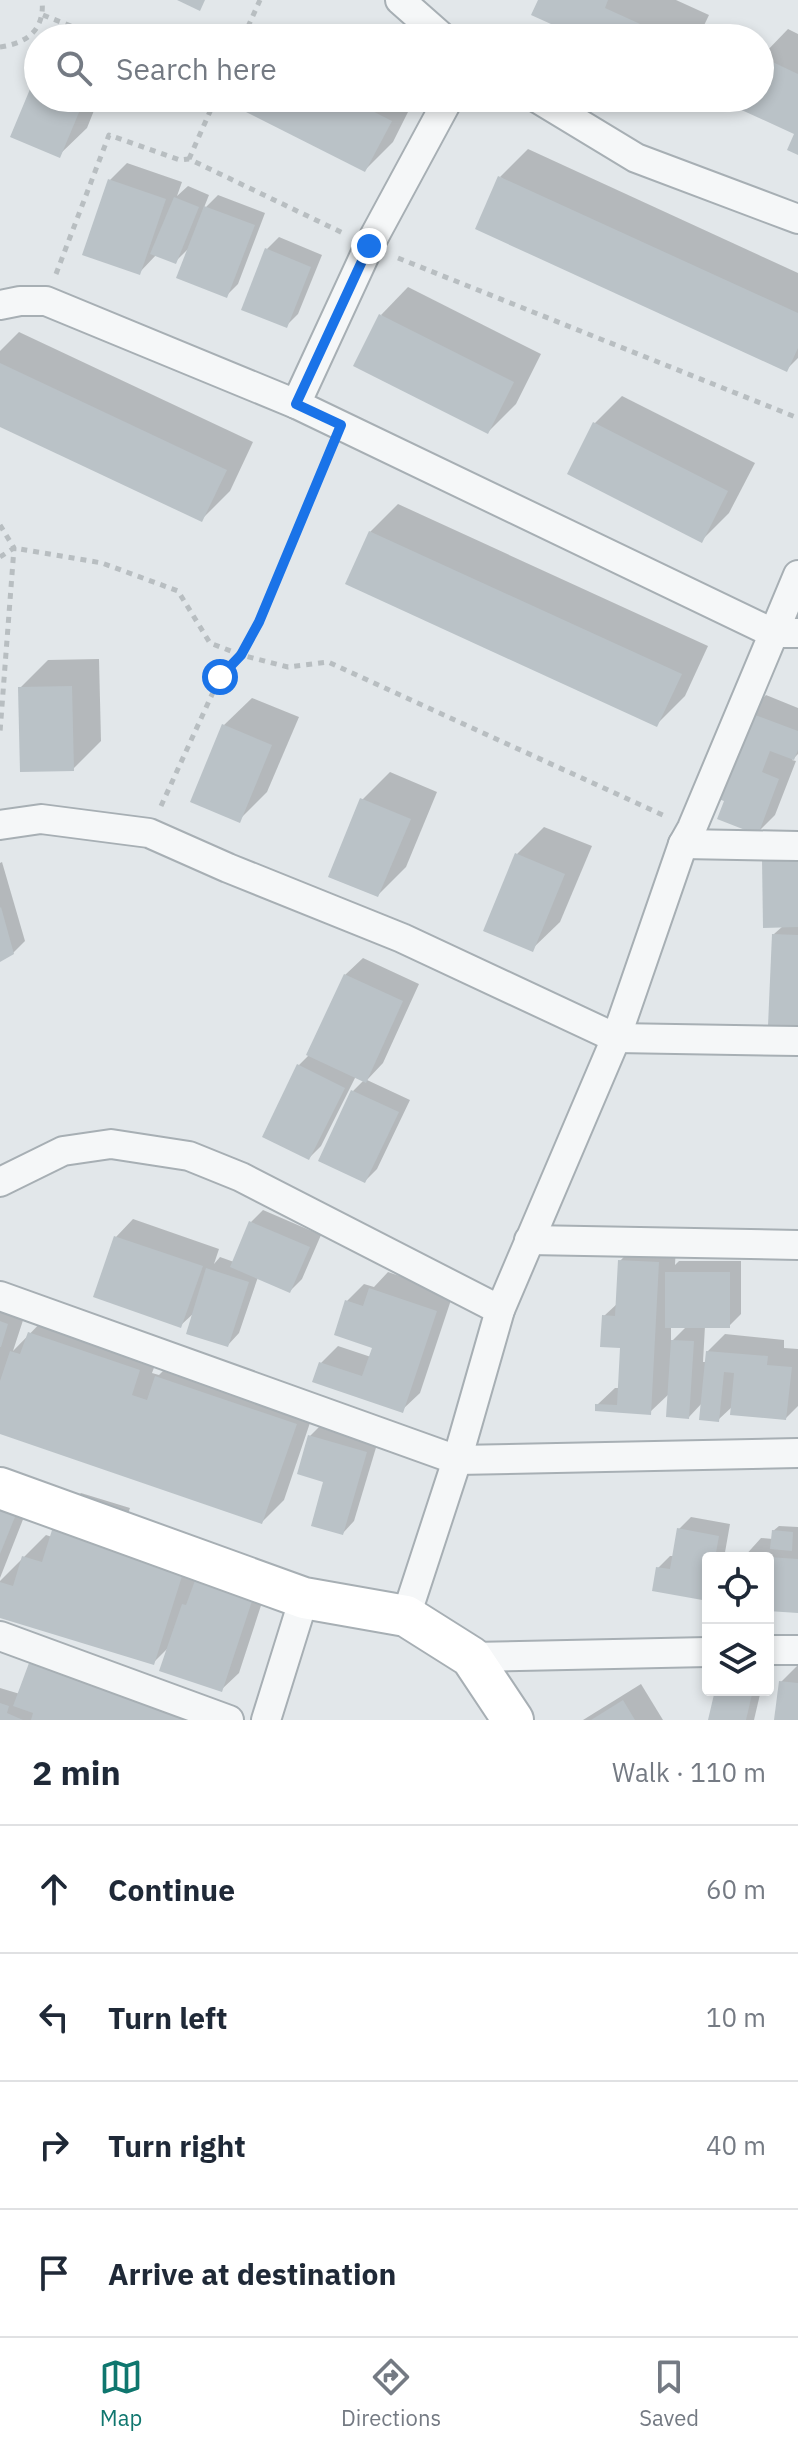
<!DOCTYPE html>
<meta charset="utf-8">
<style>
:root{--surface:#fff;--page:#f6f6f7;--text:#1f2937;--muted:#747a83;--line:#e0e1e3;--accent:#0f766e}
body{margin:0;font-family:"IBM Plex Sans",sans-serif;background:var(--page);color:var(--text)}
.controls{position:absolute;right:24px;bottom:24px;display:grid;overflow:hidden;border-radius:8px;box-shadow:0 4px 12px #0003}
.controls button{width:72px;height:72px;display:grid;place-items:center;padding:0;border:0;border-bottom:2px solid var(--line);background:var(--surface);color:var(--text);font:40px sans-serif}
.stop{position:absolute;width:24px;height:24px;margin:-18px;border:6px solid #1a73e8;border-radius:50%;background:#fff}
.stop.end{background:#1a73e8;border-color:#fff;box-shadow:0 2px 8px #0008}
.list{margin:0;padding:0;list-style:none}
h2{display:flex;justify-content:space-between;align-items:center;height:104px;margin:0;padding:0 32px;font-size:34px}
h2 small{font-size:26px;font-weight:400;color:var(--muted)}
.list li{display:grid;grid-template-columns:52px 1fr auto;gap:24px;align-items:center;box-sizing:border-box;height:128px;padding:0 32px;border-top:2px solid var(--line)}
.list b{display:block;font-size:30px;white-space:nowrap}
.list em{font-size:26px;font-style:normal;color:var(--muted)}
.icon{flex:none;width:44px;height:44px;fill:none;stroke:currentColor;stroke-width:2;stroke-linecap:round;stroke-linejoin:round}
.map{position:relative;flex:none;width:798px;height:1720px;overflow:hidden}
.search{position:absolute;background:var(--surface);box-shadow:0 4px 12px #0003;left:24px;right:24px;top:24px;height:88px;display:flex;align-items:center;gap:20px;box-sizing:border-box;padding:0 28px;border-radius:44px;color:var(--muted);font-size:30px}
.sheet{height:616px;background:var(--surface)}
nav{display:flex;justify-content:space-around;align-items:center;box-sizing:border-box;height:112px;border-top:2px solid var(--line);background:var(--surface);font-size:22px;color:var(--muted)}
nav a{display:grid;justify-items:center;gap:4px}
nav .on{color:var(--accent)}
.map>svg:first-child{display:block}
.shadow{fill:#0003;fill-rule:evenodd}
.building{fill:#bac2c7}
.lines{fill:none;stroke-linecap:round;stroke-linejoin:round}
.street-casing{stroke:#a7afb4;stroke-width:32}
.secondary-casing{stroke:#a7afb4;stroke-width:44}
.path{stroke:#b8bec1;stroke-width:5;stroke-dasharray:6 6;stroke-linecap:butt}
.street{stroke:#f5f7f8;stroke-width:28}
.secondary{stroke:#fff;stroke-width:40}
.route{stroke:#1a73e8;stroke-width:10}
</style>
<div class="map">
<svg width="798" height="1720" viewBox="0 0 798 1720">
<rect width="100%" height="100%" fill="#e2e7ea"/>
<!-- shadow -->
<g class="shadow">
<polygon points="540,0 676,0 709,15 698,38 587,38"/>
<polygon points="285,25 310,38 272,38"/>
<polygon points="788,29 798,34 798,153 797,133 741,98 760,98 760,58"/>
<polygon points="72,33 84,38 66,38"/>
<polygon points="38,75 38,98 99,98 87,128 59,155 12,136"/>
<polygon points="235,98 415,98 393,142 365,170"/>
<polygon points="528,149 798,273 798,358 787,369 500,177"/>
<polygon points="127,163 182,182 177,196 188,186 209,195 203,210 218,195 265,213 238,284 226,296 191,246 175,262 157,254 139,273 110,180"/>
<polygon points="279,237 322,255 298,314 286,326 267,249"/>
<polygon points="408,287 541,354 516,404 488,432 381,315"/>
<polygon points="19,332 253,442 230,491 202,519 0,425 0,351"/>
<polygon points="622,396 755,463 729,513 702,540 594,424"/>
<polygon points="398,504 708,646 685,696 657,724 370,532"/>
<polygon points="99,659 101,741 73,769 20,688 48,660"/>
<polygon points="766,695 798,708 798,754 792,760 796,761 775,815 758,832 748,713"/>
<polygon points="252,698 299,717 267,792 239,820 224,725"/>
<polygon points="390,772 437,792 406,867 378,895 362,800"/>
<polygon points="544,827 592,846 560,922 532,949 517,854"/>
<polygon points="798,848 798,1025 774,934 783,926"/>
<polygon points="2,862 25,941 13,953 0,960 0,863"/>
<polygon points="363,958 419,984 383,1063 367,1080 410,1100 377,1169 365,1181 320,1160 353,1091 364,1080 356,1076 321,1146 309,1158 299,1065 308,1056 345,975"/>
<polygon points="263,1210 321,1235 302,1279 290,1291 258,1277 239,1333 228,1345 195,1312 180,1326 95,1296 116,1237 133,1219 219,1249 214,1264 220,1257 234,1262 251,1222"/>
<path d="M637 1243 676 1245 675 1265 679 1261H741V1314L729 1326H705L703 1362H706L707 1352 725 1334 784 1340V1348L798 1349V1406L786 1418 733 1406 718 1420 703 1402 689 1417 670 1393 650 1412 597 1405 615 1388H620L622 1346 604 1316 618 1303 620 1261ZM671 1326H687L671 1342Z"/>
<polygon points="388,1272 453,1294 420,1393 402,1410 321,1363 338,1346 371,1357 374,1347 347,1301 364,1284 374,1287"/>
<polygon points="0,1293 29,1302 13,1351 52,1311 161,1349 152,1373 159,1375 179,1355 317,1402 284,1500 262,1522 0,1432"/>
<polygon points="322,1424 378,1441 354,1521 343,1533 310,1436"/>
<polygon points="0,1475 35,1489 0,1578"/>
<polygon points="81,1493 130,1508 125,1523 204,1548 194,1581 216,1559 270,1578 239,1673 221,1690 170,1646 153,1663 0,1616 0,1581 46,1535 52,1537 59,1515"/>
<polygon points="691,1517 730,1524 724,1558 708,1558 708,1597 658,1568 670,1556 674,1556 679,1529"/>
<polygon points="779,1526 798,1527 798,1611 768,1609 768,1558 743,1558 761,1538 773,1539 773,1531"/>
<polygon points="53,1643 112,1665 115,1662 234,1709 231,1720 0,1720 0,1688 20,1694 31,1664"/>
<polygon points="798,1665 798,1720 788,1720 781,1682"/>
<polygon points="641,1684 663,1720 583,1720"/>
<polygon points="717,1690 761,1690 754,1720 710,1720"/>
</g>
<!-- building -->
<g class="building">
<polygon points="177,0 205,0 200,11"/>
<polygon points="538,0 608,0 605,8 671,38 582,38 531,15"/>
<polygon points="760,56 798,74 798,155 787,150 794,134 735,107 739,98 760,98"/>
<polygon points="38,70 38,98 85,98 60,158 10,137"/>
<polygon points="233,98 347,98 392,121 365,172 230,104"/>
<polygon points="498,176 798,313 798,348 787,372 475,229"/>
<polygon points="108,179 166,199 140,275 82,255"/>
<polygon points="174,197 199,207 176,264 150,254"/>
<polygon points="204,206 255,225 227,298 176,278"/>
<polygon points="265,248 311,267 287,328 241,310"/>
<polygon points="379,314 514,382 488,434 353,366"/>
<polygon points="0,363 227,470 202,522 0,427"/>
<polygon points="593,422 728,491 702,543 567,474"/>
<polygon points="369,531 682,674 657,727 345,584"/>
<polygon points="72,686 74,771 20,772 18,687"/>
<polygon points="747,712 798,731 798,750 794,760 770,751 762,772 779,779 758,835 717,819 724,801 713,797"/>
<polygon points="222,724 272,745 240,823 190,802"/>
<polygon points="360,798 411,819 378,897 328,877"/>
<polygon points="515,853 565,874 533,952 483,931"/>
<polygon points="762,859 798,859 798,927 763,928"/>
<polygon points="1,907 14,954 0,962 0,908"/>
<polygon points="772,934 798,935 798,1027 768,1026"/>
<polygon points="344,974 403,1001 366,1083 306,1055"/>
<polygon points="297,1064 345,1088 309,1160 262,1137"/>
<polygon points="351,1090 399,1112 365,1183 318,1161"/>
<polygon points="249,1221 310,1247 290,1293 230,1267"/>
<polygon points="114,1236 203,1266 181,1328 93,1297"/>
<polygon points="618,1260 659,1262 651,1415 595,1411 595,1404 617,1405 620,1348 600,1347 602,1315 615,1316"/>
<polygon points="206,1268 249,1282 228,1347 186,1334"/>
<rect x="665" y="1272" width="65" height="56"/>
<polygon points="369,1288 437,1311 403,1413 312,1382 319,1362 362,1376 372,1348 334,1335 345,1300 363,1306"/>
<polygon points="0,1321 8,1324 1,1347 0,1347"/>
<polygon points="28,1332 140,1370 132,1395 147,1400 155,1376 297,1424 262,1524 0,1434 0,1381 10,1351 20,1354"/>
<polygon points="671,1340 694,1341 689,1419 666,1417"/>
<polygon points="706,1351 768,1356 767,1365 792,1367 786,1420 730,1415 734,1373 724,1372 719,1422 699,1420"/>
<polygon points="308,1435 367,1452 343,1535 311,1526 323,1482 297,1474"/>
<polygon points="0,1499 19,1507 0,1554"/>
<polygon points="57,1514 184,1570 154,1665 0,1618 0,1582 13,1586 22,1556 42,1562"/>
<polygon points="677,1528 719,1536 715,1558 708,1558 708,1601 652,1591 656,1567 670,1569"/>
<polygon points="772,1530 793,1532 792,1551 770,1549"/>
<polygon points="768,1557 798,1559 798,1613 768,1611"/>
<polygon points="197,1575 254,1595 222,1692 159,1671 182,1604 186,1605"/>
<polygon points="29,1663 91,1686 92,1683 188,1720 31,1720 33,1713 13,1706"/>
<polygon points="779,1681 798,1683 798,1720 774,1720"/>
<polygon points="715,1690 753,1690 746,1720 708,1720"/>
<polygon points="623,1700 635,1720 591,1720"/>
<polygon points="0,1703 9,1706 7,1713 23,1720 0,1720"/>
</g>
<g class="lines">
<!-- street casing -->
<g class="street-casing">
<g id="street">
<polyline points="400,0 443,38"/>
<polyline points="537,98 636,158 798,219"/>
<polyline points="0,305 20,301 46,301 296,404 773,633 798,633"/>
<polyline points="296,404 369,246 449,98"/>
<polyline points="0,825 41,819 149,833 228,868 402,938 616,1038 798,1041"/>
<polyline points="683,844 798,846"/>
<polyline points="0,1182 63,1151 111,1144 189,1156 241,1177 500,1310"/>
<polyline points="529,1240 798,1245"/>
<polyline points="0,1296 457,1460 798,1453"/>
<polyline points="406,1616 457,1460 500,1310 616,1038 683,844 692,828 798,575"/>
<polyline points="0,1636 229,1720"/>
<polyline points="768,1650 798,1650"/>
<polyline points="471,1657 708,1652"/>
<polyline points="266,1720 304,1598"/>
</g>
</g>
<!-- secondary casing -->
<g class="secondary-casing">
<polyline id="secondary" points="0,1488 304,1598 406,1616 471,1657 513,1720"/>
</g>
<!-- path -->
<g class="path">
<polyline points="43,15 101,38"/>
<polyline points="243,38 260,0"/>
<path d="M0 47C28 43 45 29 42 0"/>
<polyline points="189,159 216,98"/>
<polyline points="398,258 798,418"/>
<polyline points="56,274 109,135 180,160 189,159 345,234"/>
<polyline points="0,525 14,548 0,732"/>
<polyline points="0,557 14,548 102,563 178,591 210,643 241,655 288,667 328,662 667,817"/>
<polyline points="161,806 220,677 241,655 259,622 330,452"/>
</g>
<!-- street -->
<use href="#street" class="street"/>
<!-- secondary -->
<use href="#secondary" class="secondary"/>
</g>
<g class="lines">
<!-- route -->
<polyline class="route" points="220,677 241,655 259,622 341,425 296,404 369,246"/>
</g>
</svg>
<div class="controls">
<button><svg class="icon" aria-label="locate" viewBox="0 0 24 24"><circle cx="12" cy="12" r="6"/><path d="M12 2v4M12 18v4M2 12h4M18 12h4"/></svg></button>
<button><svg class="icon" aria-label="layers" viewBox="0 0 24 24"><path d="M12 4l9 5-9 5-9-5zM3 14l9 5 9-5"/></svg></button>
</div>
<div class="stop" style="left:220px;top:677px"></div>
<div class="stop end" style="left:369px;top:246px"></div>
<div class="search"><svg class="icon" aria-label="search" viewBox="0 0 24 24"><circle cx="10" cy="10" r="6"/><path d="M15 15l6 6"/></svg>Search here</div>
</div>
<section class="sheet">
<h2>2 min<small>Walk · 110 m</small></h2>
<ul class="list">
<li><svg class="icon" aria-label="ahead" viewBox="0 0 24 24"><path d="M12 20V5M6 11l6-6 6 6"/></svg><div><b>Continue</b></div><em>60 m</em></li>
<li><svg class="icon" aria-label="left" viewBox="0 0 24 24"><path d="M17 20v-9H6M10 6l-5 5 5 5"/></svg><div><b>Turn left</b></div><em>10 m</em></li>
<li><svg class="icon" aria-label="right" viewBox="0 0 24 24"><path d="M7 20v-9h11M14 6l5 5-5 5"/></svg><div><b>Turn right</b></div><em>40 m</em></li>
<li><svg class="icon" aria-label="arrive" viewBox="0 0 24 24"><path d="M6 21V4h12l-3 4 3 4H6"/></svg><div><b>Arrive at destination</b></div></li>
</ul>
</section>
<nav>
<a class="on"><svg class="icon" aria-label="map" viewBox="0 0 24 24"><path d="M3 6l6-2 6 2 6-2v14l-6 2-6-2-6 2zM9 4v14M15 6v14"/></svg>Map</a>
<a><svg class="icon" aria-label="directions" viewBox="0 0 24 24"><path d="M12 3l9 9-9 9-9-9zM9 14v-3h6M13 9l2 2-2 2"/></svg>Directions</a>
<a><svg class="icon" aria-label="saved" viewBox="0 0 24 24"><path d="M7 4h10v16l-5-4-5 4z"/></svg>Saved</a>
</nav>
